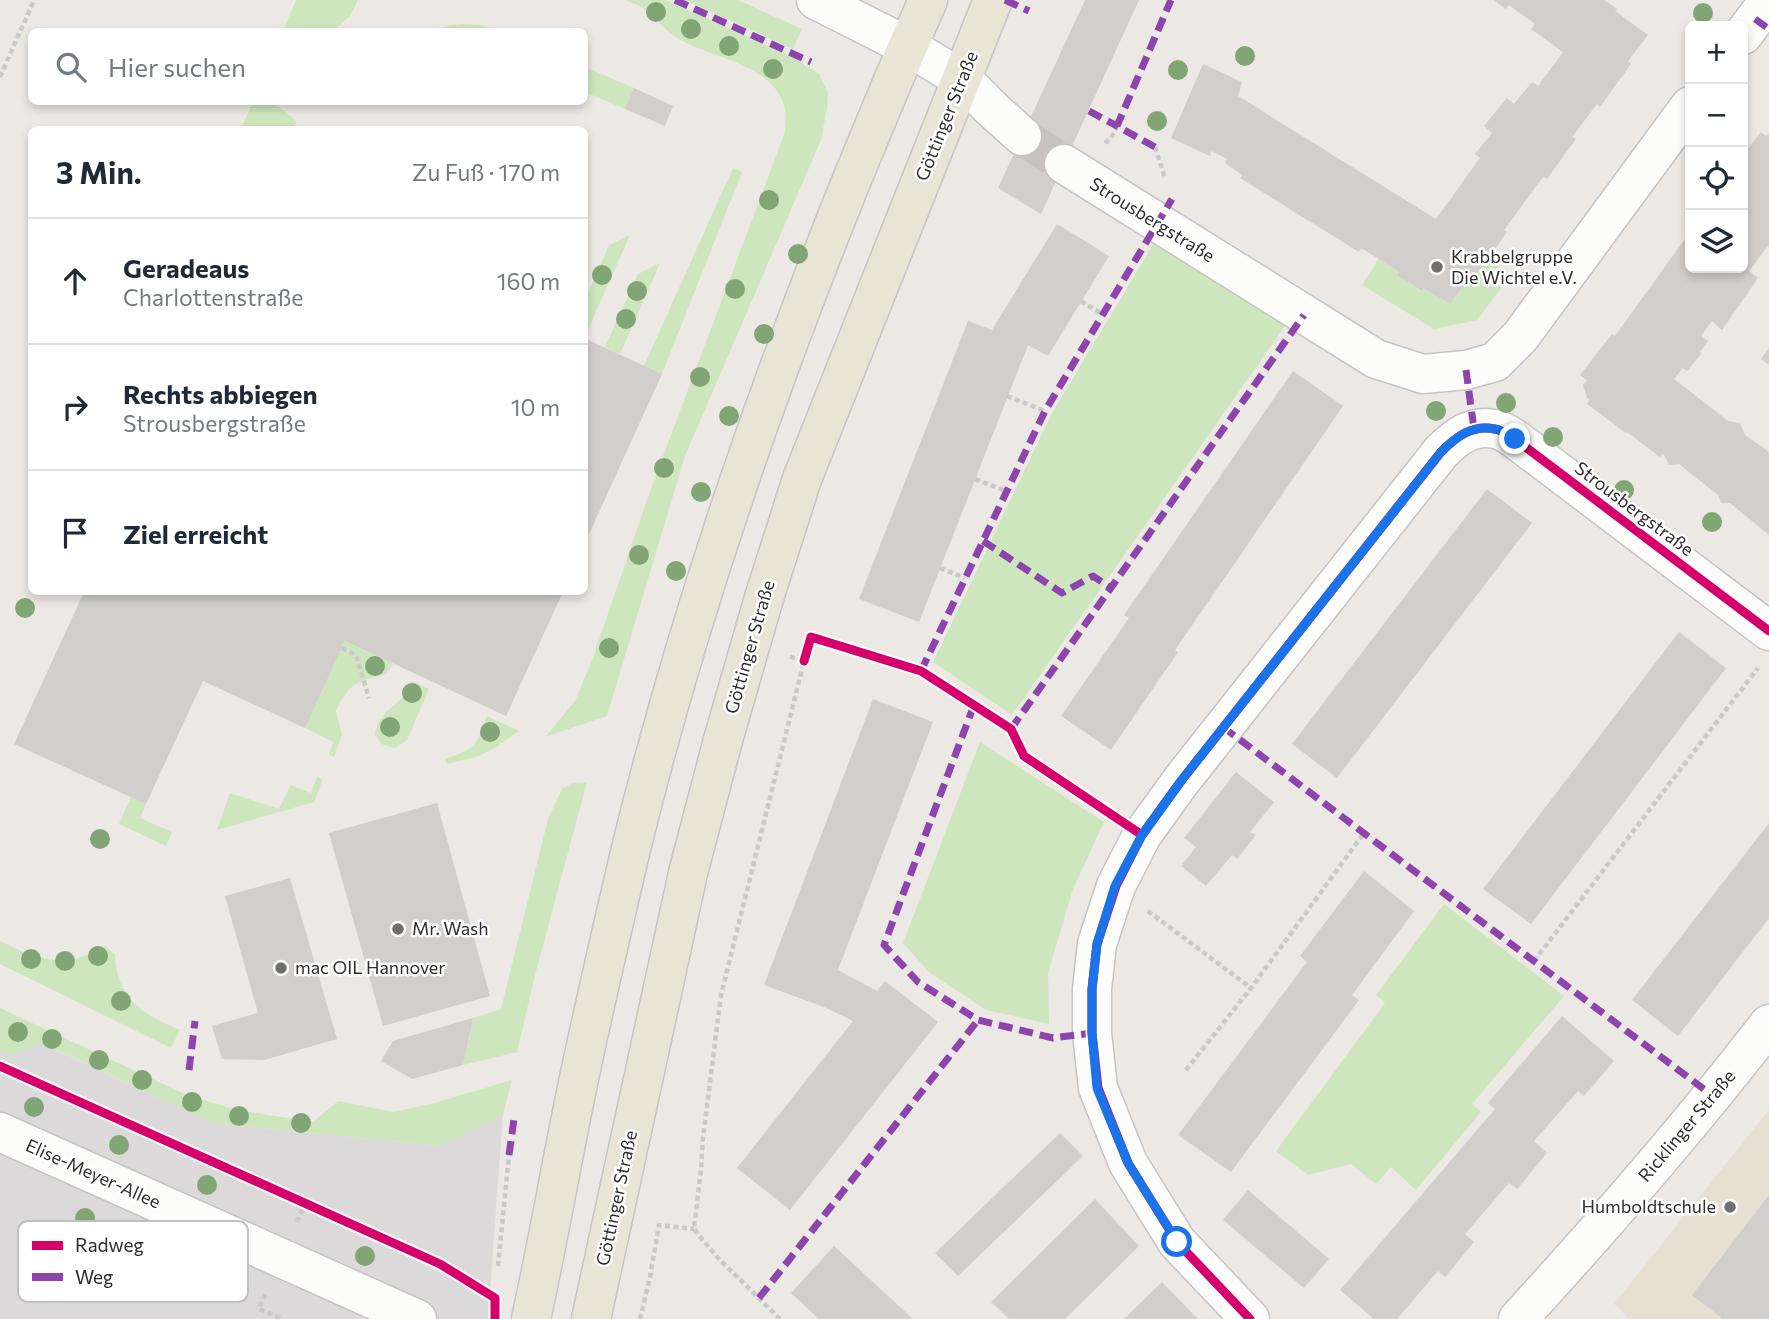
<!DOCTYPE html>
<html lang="de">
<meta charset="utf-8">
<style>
:root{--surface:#fff;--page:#f6f6f7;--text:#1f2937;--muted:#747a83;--line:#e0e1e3}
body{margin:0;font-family:Commissioner,sans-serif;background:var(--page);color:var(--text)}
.controls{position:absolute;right:21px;top:21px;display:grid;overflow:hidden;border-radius:10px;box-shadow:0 4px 10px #0003}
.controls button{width:63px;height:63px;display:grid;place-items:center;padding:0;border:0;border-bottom:2px solid var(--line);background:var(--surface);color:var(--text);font:35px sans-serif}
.stop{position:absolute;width:21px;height:21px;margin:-16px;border:5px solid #1a73e8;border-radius:50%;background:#fff}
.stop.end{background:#1a73e8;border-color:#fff;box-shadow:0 2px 7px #0008}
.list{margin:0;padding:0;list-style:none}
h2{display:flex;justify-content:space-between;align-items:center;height:91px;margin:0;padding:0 28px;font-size:30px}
h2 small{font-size:23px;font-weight:400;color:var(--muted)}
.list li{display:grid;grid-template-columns:46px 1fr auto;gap:21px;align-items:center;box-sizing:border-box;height:126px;padding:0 28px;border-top:2px solid var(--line)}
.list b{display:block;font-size:26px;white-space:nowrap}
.list p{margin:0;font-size:23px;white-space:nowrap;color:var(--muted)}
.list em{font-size:23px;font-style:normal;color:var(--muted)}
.icon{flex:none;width:38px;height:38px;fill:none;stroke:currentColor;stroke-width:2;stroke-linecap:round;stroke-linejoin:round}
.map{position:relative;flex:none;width:1769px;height:1319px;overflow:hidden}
.search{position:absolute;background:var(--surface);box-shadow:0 4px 10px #0003;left:28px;top:28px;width:560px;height:77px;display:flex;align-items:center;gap:18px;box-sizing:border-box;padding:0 24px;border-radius:10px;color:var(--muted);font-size:26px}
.panel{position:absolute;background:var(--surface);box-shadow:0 4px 10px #0003;left:28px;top:126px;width:560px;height:469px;border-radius:10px}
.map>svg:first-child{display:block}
.industrial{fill:#dcd9db}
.education{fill:#e6e0d3}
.green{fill:#cee6be}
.building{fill:#d1cecb}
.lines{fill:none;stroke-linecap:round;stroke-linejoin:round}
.minor-tunnel{stroke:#c6c3c0;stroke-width:38;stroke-dasharray:38 19;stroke-linecap:butt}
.minor-casing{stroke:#c5c4c5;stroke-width:41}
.tertiary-casing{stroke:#c5c4c5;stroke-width:41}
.primary-casing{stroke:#c6c5c4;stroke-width:41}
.path{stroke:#c9c9c8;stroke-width:4.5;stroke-dasharray:5 3.5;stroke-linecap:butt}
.minor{stroke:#fcfcfb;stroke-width:38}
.tertiary{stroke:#fcfcfb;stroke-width:38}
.primary{stroke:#e8e4d6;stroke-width:38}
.quiet{stroke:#8e44ad;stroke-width:7;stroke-dasharray:14 7;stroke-linecap:butt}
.cycleway-casing{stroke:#fff;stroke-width:13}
.cycleway{stroke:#d6006c;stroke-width:9}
.tree{fill:#82a575}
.route{stroke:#1a73e8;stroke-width:9}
.poi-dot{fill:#706f6e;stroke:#fff;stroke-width:2.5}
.labels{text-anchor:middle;stroke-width:5;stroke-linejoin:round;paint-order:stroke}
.street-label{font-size:18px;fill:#2e2e2e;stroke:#fff}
.poi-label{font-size:18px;fill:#2e2e2e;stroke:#fff;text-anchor:start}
.key{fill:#fff;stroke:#c0c0c0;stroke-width:2}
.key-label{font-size:19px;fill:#2e2e2e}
</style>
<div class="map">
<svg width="1769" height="1319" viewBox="0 0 1769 1319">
<rect width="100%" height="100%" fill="#ece8e4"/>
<!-- industrial -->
<polygon class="industrial" points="42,1043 211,1123 441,1146 503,1114 488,1319 0,1319 0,1050 12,1055"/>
<!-- education -->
<polygon class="education" points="1769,1110 1769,1319 1629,1319 1614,1304"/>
<!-- green -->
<g class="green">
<polygon points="296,0 358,0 350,16 333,31 283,31"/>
<path d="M625 0H666L795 58 819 74 828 93 827 108 821 140 685 456 607 716 545 737 575 701 591 663 654 480 785 132C786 121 787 110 782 100 767 63 708 57 677 38 665 31 656 17 645 9 639 5 632 3 625 0Z"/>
<polygon points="685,0 738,0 802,29 793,49"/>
<polygon points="464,24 479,25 502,31 435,31 447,26"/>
<polygon points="585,67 634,88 625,109 585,92"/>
<polygon points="253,102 273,102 297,122 291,129 241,129"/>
<polygon points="733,168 742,172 662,374 644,366"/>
<polygon points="630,235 585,336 585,300 609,245"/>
<polygon points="1156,240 1287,323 1012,715 933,662 1052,413"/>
<polygon points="1379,259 1399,272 1398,275 1421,291 1423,288 1450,304 1465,284 1467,286 1488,259 1511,275 1477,320 1434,329 1362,285"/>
<polygon points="660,263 620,354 605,347 638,274"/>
<path d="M345 641 393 664 386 674C357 681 349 683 336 711L342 734 334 757 329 755 333 742 305 728Z"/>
<path d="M411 681 429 689 407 740 395 748 381 744 375 734C380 712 389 711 403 697 407 692 409 686 411 681Z"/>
<path d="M487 716 519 731 495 748 476 757 447 764 445 759C477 748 475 747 487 716Z"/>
<polygon points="980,742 1104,822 1073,889 1048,973 1049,1024 986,1010 930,973 903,943"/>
<polygon points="317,777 323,779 314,802 217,830 230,793 279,809 291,785 311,793"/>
<polygon points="587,782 535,975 517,1052 463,1065 473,1018 501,1009 548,819 562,789 572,783"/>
<polygon points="131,797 146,804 140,818 172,832 166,846 119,824"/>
<polygon points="1444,904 1564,996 1472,1104 1481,1112 1416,1190 1391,1167 1376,1184 1351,1164 1308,1175 1276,1151 1385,1003 1376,995"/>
<path d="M0 941C39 960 66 970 105 946L115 955C117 999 142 1014 180 1030L171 1048 0 964Z"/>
<polygon points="0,1008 187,1095 237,1110 313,1122 338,1101 393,1112 431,1104 512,1080 503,1114 441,1146 211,1123 43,1043 12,1055 0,1050"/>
</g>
<!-- building -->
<g class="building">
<polygon points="1085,0 1139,0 1041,214 998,188"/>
<polygon points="1494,0 1604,0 1617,9 1615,11 1648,35 1628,61 1631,64 1600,107 1597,104 1572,137 1576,139 1547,179 1543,177 1504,230 1507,232 1488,259 1467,286 1465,284 1450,304 1423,288 1422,291 1397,275 1399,272 1379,259 1361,248 1359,252 1240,178 1242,175 1225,163 1227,159 1211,151 1210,156 1171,138 1203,64 1242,82 1238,96 1436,219 1480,158 1475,154 1492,133 1484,126 1507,98 1514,104 1532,82 1538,86 1563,52 1531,29 1535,24 1509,5 1506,9"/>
<polygon points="634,88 673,106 665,126 625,109"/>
<polygon points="1761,132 1766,136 1769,134 1769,247 1768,246 1749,271 1758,278 1722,330 1712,321 1701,336 1708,341 1700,352 1702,353 1687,371 1683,368 1674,379 1728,421 1740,423 1745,435 1769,452 1769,535 1730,503 1721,503 1718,495 1679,464 1669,465 1663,453 1660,457 1627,432 1626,433 1587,404 1590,400 1587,398 1583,385 1587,380 1580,375 1612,334 1615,336 1690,232 1690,268 1743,268 1743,155"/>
<polygon points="1057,224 1109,256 1048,356 1028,345 919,622 859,599 968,321 992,330"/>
<polygon points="584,338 662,374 584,545"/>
<polygon points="1769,348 1769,365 1761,359"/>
<polygon points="1293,371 1343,406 1175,650 1178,652 1111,750 1061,716 1129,618 1124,615"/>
<polygon points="1487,489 1532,523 1337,778 1292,744"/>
<polygon points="84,592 563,592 506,716 345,641 305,728 203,681 146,804 14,744"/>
<polygon points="1679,632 1726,668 1531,924 1483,889"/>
<polygon points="873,699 933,722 838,970 877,991 885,981 938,1022 790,1210 737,1168 853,1021 824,1007 764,985"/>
<polygon points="1236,772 1274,802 1250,832 1256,835 1237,859 1232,855 1206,886 1181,866 1196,847 1184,838"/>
<polygon points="437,803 490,996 383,1026 329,833"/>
<polygon points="1769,823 1769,918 1678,1036 1632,1000"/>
<polygon points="1364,871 1414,911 1352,995 1359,1000 1231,1172 1178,1135 1307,962 1300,956"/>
<polygon points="290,878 337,1039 264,1060 222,1059 212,1026 258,1013 225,896"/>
<polygon points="1562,1016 1614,1061 1584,1096 1578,1091 1534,1141 1547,1153 1517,1189 1509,1183 1465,1234 1474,1242 1445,1277 1438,1271 1397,1319 1374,1319 1340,1290 1495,1109 1488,1103"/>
<polygon points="473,1018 463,1065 412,1079 381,1061 393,1041"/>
<polygon points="1060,1133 1083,1156 958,1276 935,1253"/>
<polygon points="1248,1190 1329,1259 1304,1288 1223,1220"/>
<polygon points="1769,1195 1769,1319 1723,1319 1692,1295"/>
<polygon points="1095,1199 1139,1246 1065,1319 1009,1319 991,1302"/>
<polygon points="834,1246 901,1308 913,1319 819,1319 791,1293"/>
<polygon points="1162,1282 1198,1319 1124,1319"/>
</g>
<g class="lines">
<!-- minor-tunnel -->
<polyline class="minor-tunnel" points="1022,136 1064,164"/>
<!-- minor casing -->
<g class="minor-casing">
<g id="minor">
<polyline points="816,0 907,46 962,79 992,109 1022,136"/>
<polyline points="1743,35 1769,0"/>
<polyline points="1064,164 1376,359 1423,374 1466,370 1495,362 1520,337 1690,106"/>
<path d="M1250 1319 1177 1242 1128 1163 1098 1088 1092 1033V989L1097 944 1116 886 1142 835 1181 781 1441 452C1456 437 1472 424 1495 429 1502 430 1509 435 1515 439L1769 631"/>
<path d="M1518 1319C1605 1224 1690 1126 1769 1024"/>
</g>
</g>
<!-- tertiary casing -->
<g class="tertiary-casing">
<polyline id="tertiary" points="0,1132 417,1319"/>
</g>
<!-- primary casing -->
<g class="primary-casing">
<g id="primary">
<path d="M531 1319C548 1242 561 1165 577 1088 593 1011 611 934 629 857 700 563 806 277 928 0"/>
<polyline points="591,1319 688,873 723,740 764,598 802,479 993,0"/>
</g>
</g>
<!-- path -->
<g class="path">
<polyline points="0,77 34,0"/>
<polyline points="1105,143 1111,138 1117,126"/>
<polyline points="1155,147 1165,178"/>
<polyline points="1081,301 1102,314"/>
<polyline points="1007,396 1045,411"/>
<polyline points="975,479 1006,491"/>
<polyline points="940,568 965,578"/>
<polyline points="342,648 356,655 369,698"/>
<polyline points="1148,911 1251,988"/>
<polyline points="1534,961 1758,668"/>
<polyline points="1186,1070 1251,988 1364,833"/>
<polyline points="297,1222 305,1203"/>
<polyline points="498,1266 509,1155"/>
<polyline points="265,1294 259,1309 283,1319"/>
<polyline points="640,1319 650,1277 659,1225 694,1229"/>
<polyline points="780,1319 716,1256 694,1229 701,1169 703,1138 721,995 804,661 788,656"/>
</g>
<!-- minor -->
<use href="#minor" class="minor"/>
<!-- tertiary -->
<use href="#tertiary" class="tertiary"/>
<!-- primary -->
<use href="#primary" class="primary"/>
<!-- quiet -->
<g class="quiet">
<polyline points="675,0 811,62"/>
<polyline points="1005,0 1029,11"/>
<polyline points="1755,19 1769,29"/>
<polyline points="1089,111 1117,126"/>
<polyline points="1155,147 1117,126 1171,0"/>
<polyline points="1466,370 1474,429"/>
<polyline points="983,541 1062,593 1093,576 1111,588"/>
<polyline points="921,671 1045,411 1172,199"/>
<polyline points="974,705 884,945 918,982 978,1020 1053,1038 1092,1033"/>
<polyline points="1223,727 1713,1096"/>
<polyline points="1011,729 1304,315"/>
<polyline points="189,1070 195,1021"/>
<polyline points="509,1155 514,1119"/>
<polyline points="759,1298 978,1020"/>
</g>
<!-- cycleway casing -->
<g class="cycleway-casing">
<g id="cycleway">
<polyline points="804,661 811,637 921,671 1011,729 1024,756 1142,835"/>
<polyline points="0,1066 440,1264 495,1298 495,1319"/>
<path d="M1250 1319 1177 1242 1128 1163 1098 1088 1092 1033V989L1097 944 1116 886 1142 835 1181 781 1441 452C1456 437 1472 424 1495 429 1502 430 1509 435 1515 439L1769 631"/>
</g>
</g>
<!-- cycleway -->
<use href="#cycleway" class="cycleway"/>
</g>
<!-- trees -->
<g class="tree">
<circle cx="656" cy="12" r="10"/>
<circle cx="1703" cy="13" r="10"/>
<circle cx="691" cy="29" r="10"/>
<circle cx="729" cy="46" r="10"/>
<circle cx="1245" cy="56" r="10"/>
<circle cx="773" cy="69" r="10"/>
<circle cx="1178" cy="70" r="10"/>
<circle cx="1157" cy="121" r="10"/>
<circle cx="769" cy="200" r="10"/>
<circle cx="798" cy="254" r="10"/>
<circle cx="602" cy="275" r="10"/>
<circle cx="735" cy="289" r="10"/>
<circle cx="637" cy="291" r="10"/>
<circle cx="626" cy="319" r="10"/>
<circle cx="764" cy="334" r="10"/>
<circle cx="700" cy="377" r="10"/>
<circle cx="1506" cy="403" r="10"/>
<circle cx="1436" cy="411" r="10"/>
<circle cx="729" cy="416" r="10"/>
<circle cx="1553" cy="437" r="10"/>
<circle cx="664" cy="468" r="10"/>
<circle cx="1624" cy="490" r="10"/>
<circle cx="701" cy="492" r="10"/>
<circle cx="1712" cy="522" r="10"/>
<circle cx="639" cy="555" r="10"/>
<circle cx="676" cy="571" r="10"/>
<circle cx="25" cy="608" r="10"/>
<circle cx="609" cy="648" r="10"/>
<circle cx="375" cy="666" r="10"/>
<circle cx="412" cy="693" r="10"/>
<circle cx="390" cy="727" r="10"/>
<circle cx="490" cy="732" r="10"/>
<circle cx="100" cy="839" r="10"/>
<circle cx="98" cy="956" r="10"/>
<circle cx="31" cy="959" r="10"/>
<circle cx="65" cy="961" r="10"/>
<circle cx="121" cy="1001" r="10"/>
<circle cx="18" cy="1032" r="10"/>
<circle cx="52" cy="1039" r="10"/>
<circle cx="99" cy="1060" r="10"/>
<circle cx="142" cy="1080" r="10"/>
<circle cx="192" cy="1102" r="10"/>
<circle cx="34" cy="1107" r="10"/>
<circle cx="239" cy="1116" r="10"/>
<circle cx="301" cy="1123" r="10"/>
<circle cx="119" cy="1145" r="10"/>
<circle cx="207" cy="1185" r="10"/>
<circle cx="85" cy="1218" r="10"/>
<circle cx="365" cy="1256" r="10"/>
</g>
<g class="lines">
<!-- route -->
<path class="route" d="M1177 1242 1128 1163 1097 1088 1092 1033V989L1097 944 1115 886 1142 835 1181 781 1441 452C1456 437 1472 424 1495 429 1502 430 1509 435 1515 439"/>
</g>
<!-- markers -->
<g class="poi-dot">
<circle cx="1437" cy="267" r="7"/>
<circle cx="398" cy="929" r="7"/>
<circle cx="281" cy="968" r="7"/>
<circle cx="1730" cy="1207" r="7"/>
</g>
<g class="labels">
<!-- street labels -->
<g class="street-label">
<text transform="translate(947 116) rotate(-68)" y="6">Göttinger Straße</text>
<text transform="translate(1152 220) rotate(32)" y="6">Strousbergstraße</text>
<text transform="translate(1634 509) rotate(37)" y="6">Strousbergstraße</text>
<text transform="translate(750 647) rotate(-74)" y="6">Göttinger Straße</text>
<text transform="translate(1687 1126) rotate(-50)" y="6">Ricklinger Straße</text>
<text transform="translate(93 1174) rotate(24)" y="6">Elise-Meyer-Allee</text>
<text transform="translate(617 1198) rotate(-78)" y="6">Göttinger Straße</text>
</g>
<!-- poi labels -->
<g class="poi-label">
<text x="1451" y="263">Krabbelgruppe<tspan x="1451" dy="21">Die Wichtel e.V.</tspan></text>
<text x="412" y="935">Mr. Wash</text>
<text x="295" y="974">mac OIL Hannover</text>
<text x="1716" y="1213" text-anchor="end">Humboldtschule</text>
</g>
</g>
<!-- legend -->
<rect x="18" y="1221" width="230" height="81" rx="10" class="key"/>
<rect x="32" y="1241" width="31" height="9" fill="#d6006c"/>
<rect x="32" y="1273" width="31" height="8" fill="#8e44ad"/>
<g class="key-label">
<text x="75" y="1252">Radweg</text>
<text x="75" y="1284">Weg</text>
</g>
</svg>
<div class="controls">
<button>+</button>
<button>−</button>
<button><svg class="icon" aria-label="locate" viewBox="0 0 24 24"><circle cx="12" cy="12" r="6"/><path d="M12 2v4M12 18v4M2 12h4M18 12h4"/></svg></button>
<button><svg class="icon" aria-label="layers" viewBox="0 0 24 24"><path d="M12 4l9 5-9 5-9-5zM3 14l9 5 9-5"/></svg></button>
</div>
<div class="stop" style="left:1177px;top:1242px"></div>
<div class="stop end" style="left:1515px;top:439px"></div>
<div class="search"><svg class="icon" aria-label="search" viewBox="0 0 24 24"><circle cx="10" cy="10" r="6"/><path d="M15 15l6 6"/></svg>Hier suchen</div>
<section class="panel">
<h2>3 Min.<small>Zu Fuß · 170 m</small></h2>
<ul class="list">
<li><svg class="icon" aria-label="ahead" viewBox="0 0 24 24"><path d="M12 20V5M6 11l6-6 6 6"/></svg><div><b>Geradeaus</b><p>Charlottenstraße</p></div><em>160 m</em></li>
<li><svg class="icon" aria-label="right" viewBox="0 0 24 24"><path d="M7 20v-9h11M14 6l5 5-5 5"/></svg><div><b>Rechts abbiegen</b><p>Strousbergstraße</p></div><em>10 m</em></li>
<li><svg class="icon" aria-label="arrive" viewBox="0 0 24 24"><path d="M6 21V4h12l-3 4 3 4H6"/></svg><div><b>Ziel erreicht</b></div></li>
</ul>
</section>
</div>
